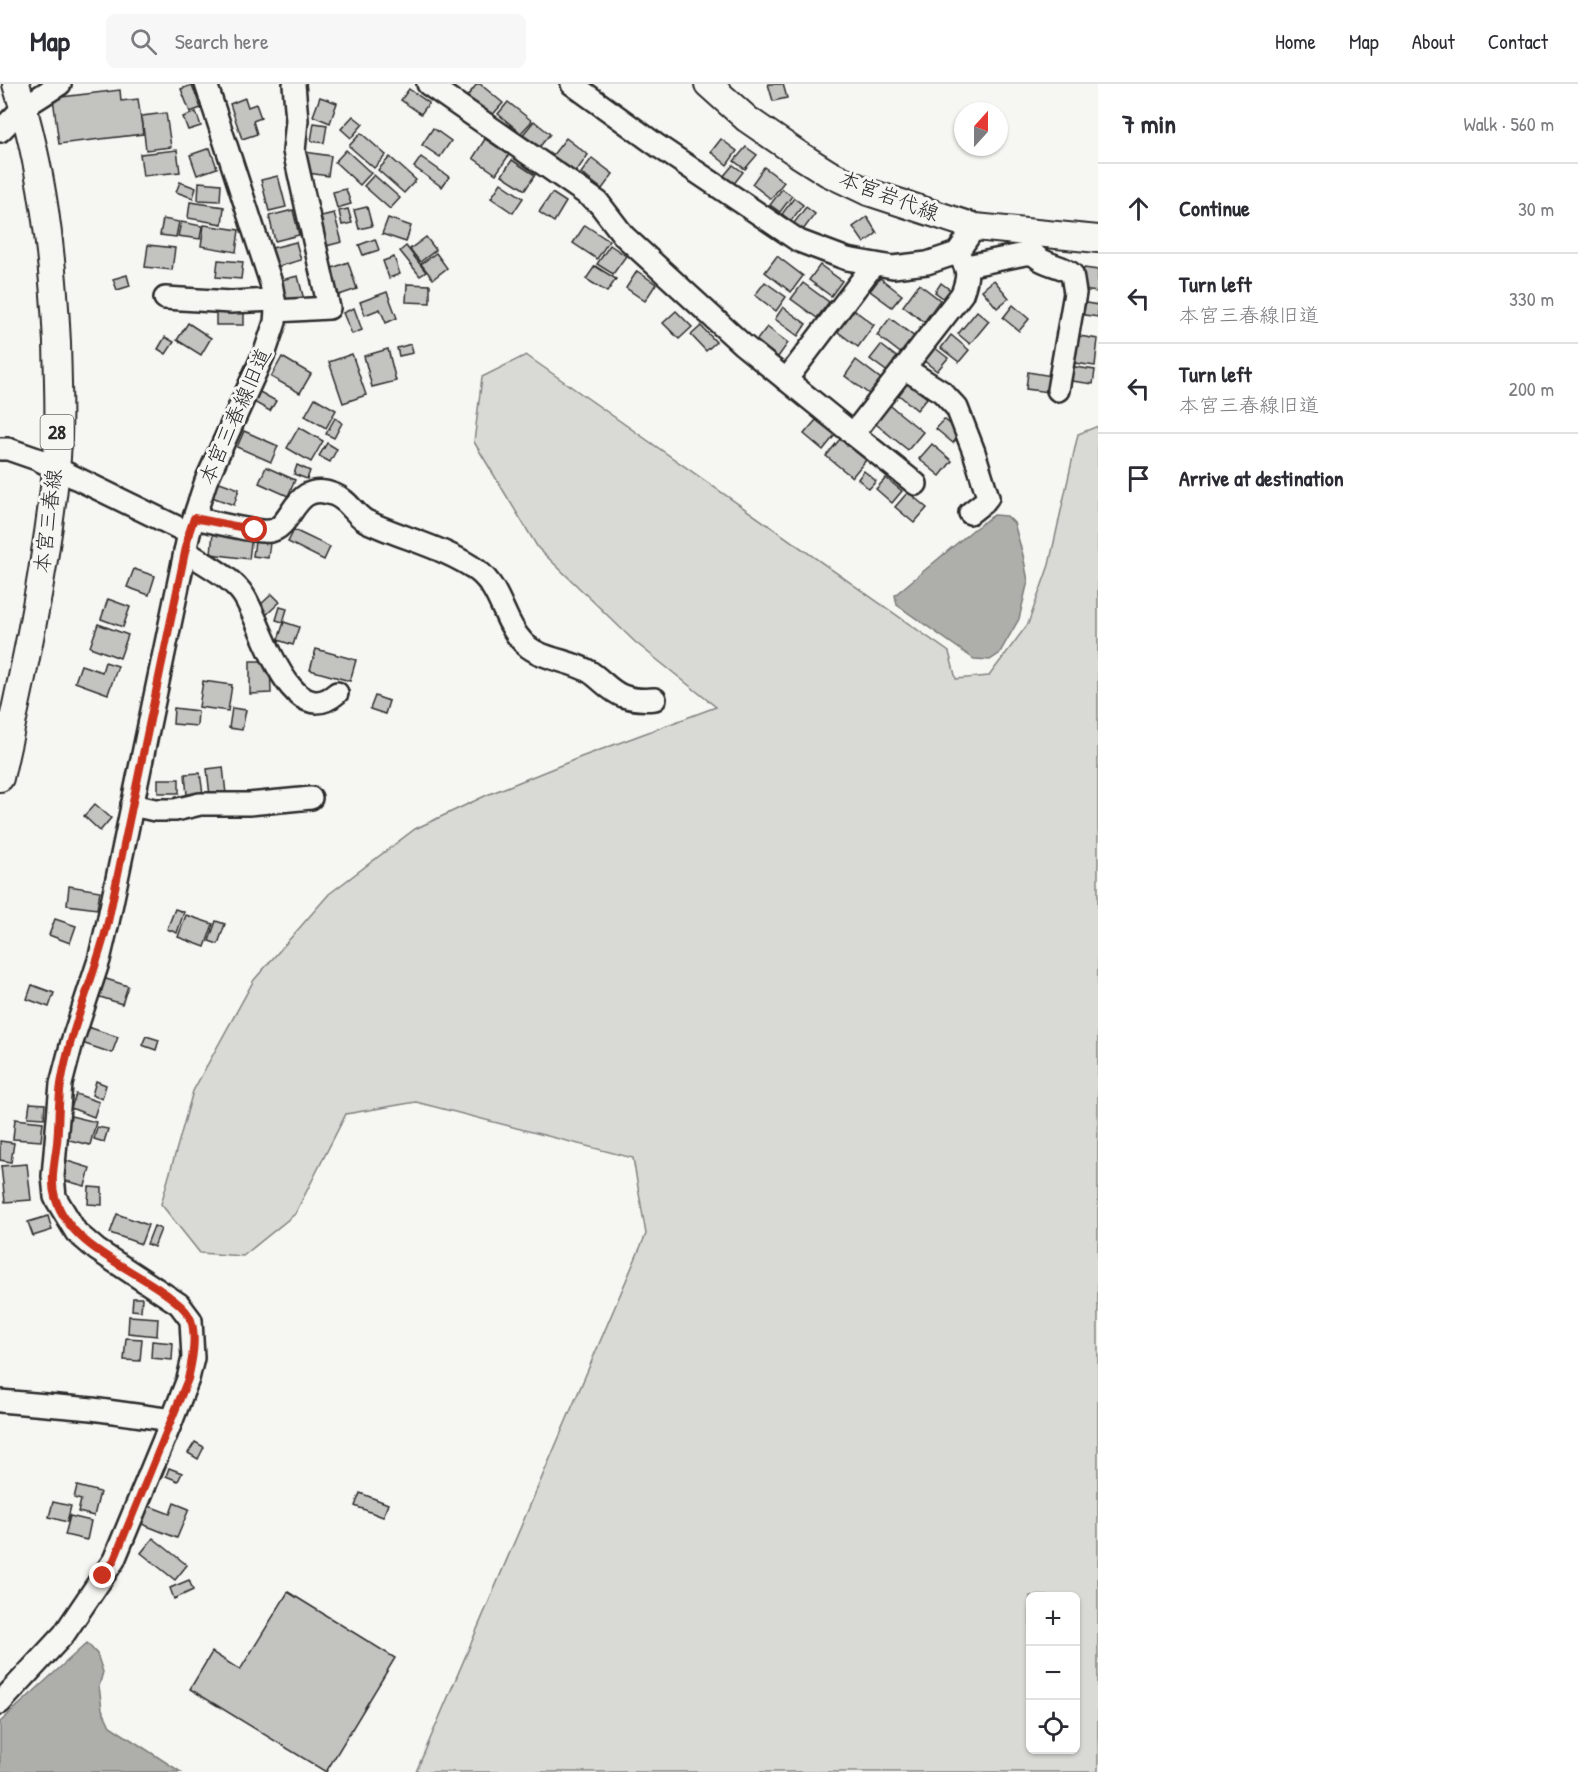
<!DOCTYPE html>
<meta charset="utf-8">
<style>
:root{--surface:#fff;--page:#f7f7f7;--text:#2b2b33;--muted:#7c7c81;--line:#e1e1e2}
body{margin:0;font-family:"Patrick Hand","Klee One",sans-serif;background:var(--page);color:var(--text)}
.controls{position:absolute;right:18px;bottom:18px;display:grid;overflow:hidden;border-radius:9px;box-shadow:0 2px 4px #0004}
.controls button{width:54px;height:54px;display:grid;place-items:center;padding:0;border:0;border-bottom:2px solid var(--line);background:var(--surface);color:var(--text);font:30px sans-serif}
.compass{position:absolute;left:954px;top:18px;width:54px;height:54px;border-radius:50%;background:var(--surface);box-shadow:0 2px 4px #0004;rotate:21deg}
.stop{position:absolute;width:18px;height:18px;margin:-14px;border:4px solid #c8321e;border-radius:50%;background:#fff}
.stop.end{background:#c8321e;border-color:#fff;box-shadow:0 2px 6px #0008}
.list{margin:0;padding:0;list-style:none}
h2{display:flex;justify-content:space-between;align-items:center;height:78px;margin:0;padding:0 24px;font-size:26px}
h2 small{font-size:20px;font-weight:400;color:var(--muted)}
.list li{display:grid;grid-template-columns:39px 1fr auto;gap:18px;align-items:center;box-sizing:border-box;height:90px;padding:0 24px;border-top:2px solid var(--line)}
.list b{display:block;font-size:22px;white-space:nowrap}
.list p{margin:0;font-size:20px;white-space:nowrap;color:var(--muted)}
.list em{font-size:20px;font-style:normal;color:var(--muted)}
.icon{flex:none;width:33px;height:33px;fill:none;stroke:currentColor;stroke-width:2;stroke-linecap:round;stroke-linejoin:round}
.map{position:relative;flex:none;width:1098px;height:1688px;overflow:hidden}
header{display:flex;align-items:center;gap:36px;box-sizing:border-box;height:84px;padding:0 30px;background:var(--surface);border-bottom:2px solid var(--line)}
header strong{font-size:28px}
nav{display:flex;gap:33px;margin-inline-start:auto;font-size:21px}
.search{width:420px;height:54px;background:var(--page);display:flex;align-items:center;gap:15px;box-sizing:border-box;padding:0 21px;border-radius:9px;color:var(--muted);font-size:22px}
main{display:flex}
aside{flex:1;background:var(--surface)}
.map>svg:first-child{display:block}
.green{fill:#d9d9d5;stroke:#828280;stroke-width:1.5;fill-rule:evenodd}
.water{fill:#aeaeab;stroke:#7a7a78;stroke-width:1.5}
.building{fill:#c3c3c0;stroke:#2b2b2b;stroke-width:1.5}
.lines{fill:none;stroke-linecap:round;stroke-linejoin:round}
.minor-casing{stroke:#2b2b2b;stroke-width:26}
.major-casing{stroke:#2b2b2b;stroke-width:30}
.minor{stroke:#f6f6f2;stroke-width:21}
.major{stroke:#f6f6f2;stroke-width:26}
.route{stroke:#c8321e;stroke-width:8}
.labels{text-anchor:middle;stroke-width:6;stroke-linejoin:round;paint-order:stroke}
.shield{fill:#f6f6f2;stroke:#686867;stroke-width:1.5}
.shield-label{font-size:20px;font-weight:bold;fill:#2b2b2b}
.street-label{font-size:21px;fill:#2b2b2b;stroke:#f6f6f2}
</style>
<header>
<strong>Map</strong>
<div class="search"><svg class="icon" aria-label="search" viewBox="0 0 24 24"><circle cx="10" cy="10" r="6"/><path d="M15 15l6 6"/></svg>Search here</div>
<nav><a>Home</a><a>Map</a><a>About</a><a>Contact</a></nav>
</header>
<main>
<div class="map">
<svg width="1098" height="1688" viewBox="0 0 1098 1688">
<rect width="100%" height="100%" fill="#f6f6f2"/>
<filter id="ink" filterUnits="userSpaceOnUse"><feTurbulence type="fractalNoise" baseFrequency=".0167" numOctaves="2"/><feDisplacementMap in="SourceGraphic" scale="12" xChannelSelector="R" yChannelSelector="G"/><feConvolveMatrix kernelMatrix="1 2 1 2 8 2 1 2 1" color-interpolation-filters="sRGB"/></filter>
<g filter="url(#ink)">
<!-- green -->
<path class="green" d="M526 271 949 568 956 595 989 592 1028 540 1049 481 1078 350 1098 342V1688H416L646 1150 633 1074 416 1018 346 1030 295 1130 243 1172 200 1169 161 1120 193 1007 254 896 329 810 415 745 487 711 581 673 716 623 635 558 538 464 474 358 482 293ZM1030 1512H1076V1666H1030Z"/>
<!-- water -->
<g class="water">
<polygon points="994,431 1007,432 1014,439 1023,471 1028,497 1019,535 999,570 990,576 974,575 897,521 895,511 974,445"/>
<polygon points="87,1559 97,1570 103,1588 99,1602 102,1625 110,1642 181,1688 0,1688 0,1638"/>
</g>
<!-- building -->
<g class="building">
<polygon points="477,0 480,0 503,19 489,35 465,15"/>
<polygon points="768,0 783,0 787,14 773,17"/>
<polygon points="192,1 201,24 190,28 181,5"/>
<polygon points="409,5 429,19 421,30 401,16"/>
<polygon points="120,6 121,17 138,15 143,50 59,60 53,14"/>
<polygon points="320,13 337,19 330,39 313,32"/>
<polygon points="245,14 248,23 256,20 261,34 253,37 257,50 242,55 230,20"/>
<polygon points="508,18 532,37 521,49 498,30"/>
<polygon points="196,28 201,42 188,46 183,33"/>
<polygon points="166,29 171,63 146,66 142,32"/>
<polygon points="353,32 363,40 351,54 341,45"/>
<polygon points="534,37 550,50 537,66 521,53"/>
<polygon points="314,39 327,41 324,59 311,57"/>
<polygon points="433,44 451,57 440,73 422,61"/>
<polygon points="361,49 386,71 374,84 349,62"/>
<polygon points="566,54 588,71 575,89 552,72"/>
<polygon points="485,55 509,71 496,90 473,74"/>
<polygon points="721,55 737,67 727,81 711,68"/>
<polygon points="746,63 757,71 745,85 734,77"/>
<polygon points="210,64 217,84 197,91 190,71"/>
<polygon points="177,66 180,88 143,92 140,70"/>
<polygon points="346,66 371,89 360,101 335,78"/>
<polygon points="305,68 331,72 328,92 302,88"/>
<polygon points="390,73 416,96 404,109 378,86"/>
<polygon points="421,73 449,93 442,103 414,83"/>
<polygon points="592,74 613,90 602,105 581,89"/>
<polygon points="512,76 535,91 525,106 502,91"/>
<polygon points="733,81 743,88 733,101 723,93"/>
<polygon points="764,83 784,98 771,115 752,100"/>
<polygon points="374,91 400,114 390,125 364,102"/>
<polygon points="278,92 286,123 269,127 261,96"/>
<polygon points="180,98 196,104 193,114 176,108"/>
<polygon points="199,98 221,100 220,117 198,116"/>
<polygon points="501,99 523,114 513,129 491,114"/>
<polygon points="346,105 351,120 337,124 333,108"/>
<polygon points="782,105 792,112 780,128 770,121"/>
<polygon points="552,109 566,118 554,138 539,128"/>
<polygon points="794,114 803,121 791,137 782,130"/>
<polygon points="190,118 224,123 222,140 188,134"/>
<polygon points="367,123 372,142 359,145 354,126"/>
<polygon points="806,123 815,130 803,146 794,139"/>
<polygon points="348,125 352,139 342,141 339,127"/>
<polygon points="293,126 299,151 275,157 269,132"/>
<polygon points="334,129 342,158 326,162 322,145 312,148 309,135"/>
<polygon points="867,133 877,149 864,159 853,143"/>
<polygon points="388,134 411,142 406,158 382,150"/>
<polygon points="163,135 179,138 176,153 160,151"/>
<polygon points="181,138 202,142 200,155 178,152"/>
<polygon points="204,141 239,146 236,168 201,162"/>
<polygon points="585,141 609,157 597,175 573,159"/>
<polygon points="426,153 436,166 420,178 410,165"/>
<polygon points="375,155 379,166 363,171 359,161"/>
<polygon points="296,158 301,176 273,184 268,165"/>
<polygon points="148,161 175,164 172,186 145,183"/>
<polygon points="610,161 626,172 613,190 597,180"/>
<polygon points="406,162 426,188 420,192 400,167"/>
<polygon points="436,169 447,184 433,195 421,180"/>
<polygon points="777,172 803,192 791,208 765,188"/>
<polygon points="394,173 400,190 389,194 383,177"/>
<polygon points="218,176 243,178 241,195 216,193"/>
<polygon points="348,178 357,205 339,211 330,185"/>
<polygon points="820,181 842,197 831,212 809,196"/>
<polygon points="595,182 616,195 607,208 586,195"/>
<polygon points="1084,184 1098,186 1098,208 1081,206"/>
<polygon points="637,187 656,200 645,217 626,204"/>
<polygon points="127,191 130,202 117,206 113,195"/>
<polygon points="298,192 304,216 284,221 277,197"/>
<polygon points="880,194 902,211 892,223 870,207"/>
<polygon points="994,196 1009,214 997,224 982,206"/>
<polygon points="765,198 786,213 776,227 755,211"/>
<polygon points="803,199 829,218 817,234 791,215"/>
<polygon points="941,199 953,208 947,217 935,208"/>
<polygon points="407,200 430,201 430,219 406,218"/>
<polygon points="919,200 940,216 924,238 903,222"/>
<polygon points="387,208 397,234 386,239 380,225 365,231 360,218"/>
<polygon points="1080,218 1098,221 1098,233 1078,230"/>
<polygon points="1013,221 1029,235 1019,247 1003,234"/>
<rect x="216" y="223" width="28" height="18"/>
<polygon points="783,223 806,240 798,252 775,235"/>
<polygon points="850,223 874,241 858,263 834,245"/>
<polygon points="354,224 362,246 352,250 343,229"/>
<polygon points="676,227 692,243 679,255 663,239"/>
<polygon points="977,227 989,237 970,260 958,250"/>
<polygon points="890,234 916,254 903,271 877,251"/>
<polygon points="188,239 211,254 201,271 177,256"/>
<polygon points="701,242 716,258 706,267 691,251"/>
<polygon points="767,243 788,259 778,273 756,257"/>
<polygon points="951,251 969,266 959,278 941,264"/>
<polygon points="1079,252 1098,255 1095,282 1075,279"/>
<polygon points="165,253 174,258 166,270 158,265"/>
<polygon points="411,260 413,269 399,272 397,264"/>
<polygon points="930,260 948,274 937,287 919,273"/>
<polygon points="881,261 899,275 889,289 870,275"/>
<polygon points="388,265 396,297 372,303 364,272"/>
<polygon points="352,270 366,311 343,319 329,278"/>
<polygon points="282,273 311,290 300,309 271,293"/>
<polygon points="856,276 881,295 869,310 845,292"/>
<polygon points="1068,282 1095,286 1093,300 1065,296"/>
<polygon points="1028,288 1052,292 1049,308 1026,305"/>
<polygon points="907,291 918,300 914,304 927,314 917,326 894,307"/>
<polygon points="258,307 276,317 270,327 252,317"/>
<polygon points="315,314 336,326 326,344 305,332"/>
<polygon points="887,319 923,348 908,366 872,337"/>
<polygon points="335,334 342,339 334,354 326,350"/>
<polygon points="944,335 961,349 953,359 936,345"/>
<polygon points="816,336 835,351 823,366 804,350"/>
<polygon points="299,343 323,357 311,378 287,364"/>
<polygon points="244,347 278,362 271,378 237,363"/>
<polygon points="840,355 866,376 852,393 826,372"/>
<polygon points="327,359 337,365 330,378 319,372"/>
<polygon points="932,360 952,377 940,392 919,375"/>
<polygon points="297,381 310,387 307,395 294,390"/>
<polygon points="266,383 295,396 288,412 259,399"/>
<polygon points="864,387 876,397 869,405 858,395"/>
<polygon points="886,394 902,407 892,419 876,405"/>
<polygon points="214,396 239,405 234,421 209,412"/>
<polygon points="908,408 927,424 914,439 895,423"/>
<polygon points="294,446 330,463 324,476 288,458"/>
<polygon points="213,448 252,452 249,475 211,470"/>
<polygon points="255,457 270,459 268,474 253,472"/>
<polygon points="134,485 155,492 149,511 127,503"/>
<polygon points="272,510 280,518 266,531 258,523"/>
<polygon points="108,515 130,523 123,543 101,535"/>
<polygon points="280,523 287,525 283,538 276,536"/>
<polygon points="284,538 299,543 293,561 278,556"/>
<polygon points="98,540 128,551 120,574 90,563"/>
<polygon points="316,565 356,576 350,597 310,586"/>
<polygon points="250,577 270,577 271,609 250,610"/>
<polygon points="105,578 118,582 108,610 75,598 81,581 102,588"/>
<polygon points="203,597 232,601 228,627 199,623"/>
<polygon points="375,612 389,617 385,630 370,625"/>
<polygon points="174,624 198,627 197,642 173,640"/>
<polygon points="232,624 246,626 242,646 229,644"/>
<polygon points="223,683 226,710 210,712 207,685"/>
<polygon points="200,689 203,710 187,711 185,690"/>
<rect x="158" y="695" width="21" height="14"/>
<polygon points="95,720 111,734 100,747 84,732"/>
<polygon points="69,802 100,807 97,825 67,821"/>
<polygon points="175,825 184,828 177,849 167,845"/>
<polygon points="186,831 213,840 205,863 178,853"/>
<polygon points="55,835 76,842 70,859 49,851"/>
<polygon points="216,837 225,840 218,860 209,857"/>
<polygon points="100,893 128,902 122,920 94,911"/>
<polygon points="32,901 54,909 49,923 27,915"/>
<polygon points="88,943 118,953 112,969 82,959"/>
<polygon points="146,952 159,956 156,966 142,961"/>
<polygon points="96,997 106,1001 102,1015 92,1011"/>
<polygon points="76,1010 99,1018 94,1033 71,1024"/>
<polygon points="30,1019 45,1020 44,1034 28,1033"/>
<polygon points="71,1032 96,1038 90,1061 65,1055"/>
<polygon points="15,1035 43,1038 41,1057 13,1055"/>
<polygon points="97,1043 108,1045 104,1058 94,1055"/>
<polygon points="0,1057 14,1059 11,1078 0,1076"/>
<polygon points="64,1076 90,1084 85,1102 59,1095"/>
<polygon points="27,1080 31,1116 5,1118 1,1082"/>
<polygon points="89,1103 102,1104 102,1121 88,1120"/>
<polygon points="117,1130 148,1141 141,1160 110,1149"/>
<polygon points="48,1132 52,1146 33,1152 28,1138"/>
<polygon points="154,1142 161,1145 154,1163 147,1160"/>
<polygon points="133,1214 142,1214 141,1227 132,1226"/>
<polygon points="129,1232 158,1234 157,1252 128,1249"/>
<polygon points="126,1254 142,1255 140,1277 124,1276"/>
<polygon points="152,1257 173,1259 172,1276 151,1274"/>
<polygon points="195,1358 204,1363 198,1375 188,1369"/>
<polygon points="169,1384 182,1389 178,1397 166,1392"/>
<polygon points="77,1402 100,1408 94,1432 78,1428 81,1416 74,1414"/>
<polygon points="360,1409 388,1420 383,1433 355,1422"/>
<polygon points="53,1418 71,1422 67,1438 49,1433"/>
<polygon points="174,1419 189,1425 177,1454 142,1440 149,1422 170,1430"/>
<polygon points="70,1432 91,1437 87,1456 65,1451"/>
<polygon points="153,1454 187,1481 175,1496 141,1469"/>
<polygon points="189,1496 193,1506 174,1515 170,1504"/>
<polygon points="288,1508 395,1574 326,1688 190,1605 212,1568 240,1586"/>
</g>
<g class="lines">
<!-- minor casing -->
<g class="minor-casing">
<g id="minor">
<path d="M428 0 598 118 624 152 742 260 853 350 962 210C969 191 969 185 957 169"/>
<polyline points="572,0 658,62 799,157 847,175 893,183 927,179 957,169 975,143"/>
<polyline points="0,47 24,23 60,0"/>
<path d="M967 182 1025 170H1034C1044 182 1061 180 1072 190L1075 209 1058 306"/>
<polyline points="165,214 231,218 274,216"/>
<polyline points="276,227 329,224 294,67 297,36 294,0"/>
<polyline points="904,284 942,308 957,324 974,368 988,413 984,418 970,429"/>
<polyline points="786,296 874,180"/>
<polyline points="853,350 916,400"/>
<polyline points="0,365 8,365 37,375 189,449"/>
<path d="M194 434C210 437 255 449 270 447 294 444 293 394 335 411 348 416 354 430 366 437 401 454 447 464 478 487 501 505 503 536 521 556 537 576 569 575 590 588 601 595 611 608 623 612 634 616 644 616 655 615"/>
<path d="M185 467C203 479 233 494 244 512 262 540 290 650 337 609"/>
<polyline points="132,721 155,726 175,726 200,720 249,720 311,714"/>
<polyline points="0,1317 92,1325 172,1336"/>
<polyline points="0,1619 64,1550 114,1476 172,1336 188,1295 193,1274 191,1236 179,1220 97,1166 76,1148 55,1113 53,1092 61,1000 72,958 99,876 108,838 189,449 206,397 266,265 275,238 276,227 271,199 206,0"/>
</g>
</g>
<!-- major casing -->
<g class="major-casing">
<g id="major">
<polyline points="708,0 747,35 798,70 828,89 868,108 975,143 1098,155"/>
<path d="M0 694C23 592 45 490 56 386 60 344 58 301 57 259 53 172 43 83 16 0"/>
</g>
</g>
<!-- minor -->
<use href="#minor" class="minor"/>
<!-- major -->
<use href="#major" class="major"/>
</g>
</g>
<g class="lines" filter="url(#ink)">
<!-- route -->
<path class="route" d="M103 1492 114 1476 188 1295C192 1278 197 1254 191 1236 187 1225 175 1217 166 1210 129 1182 70 1163 55 1113 50 1096 55 1076 57 1059 59 1039 58 1019 61 1000 70 945 95 892 108 838L189 449 194 434 255 446"/>
</g>
<g class="labels">
<!-- shield labels -->
<rect class="shield" x="40.5" y="331" width="33" height="34" rx="4.5"/>
<g class="shield-label">
<text x="57" y="355">28</text>
</g>
<!-- street labels -->
<g class="street-label">
<text transform="translate(889 112) rotate(21)" y="7">本宮岩代線</text>
<text transform="translate(235 332) rotate(-66)" y="7">本宮三春線旧道</text>
<text transform="translate(48 437) rotate(-83)" y="7">本宮三春線</text>
</g>
</g>
</svg>
<div class="controls">
<button>+</button>
<button>−</button>
<button><svg class="icon" aria-label="locate" viewBox="0 0 24 24"><circle cx="12" cy="12" r="6"/><path d="M12 2v4M12 18v4M2 12h4M18 12h4"/></svg></button>
</div>
<svg class="compass" viewBox="-18 -18 36 36"><path d="M0-13l5 13h-10z" fill="#e53935"/><path d="M0 13l5-13h-10z" fill="#7c7c81"/></svg>
<div class="stop" style="left:255px;top:446px"></div>
<div class="stop end" style="left:103px;top:1492px"></div>
</div>
<aside>
<h2>7 min<small>Walk · 560 m</small></h2>
<ul class="list">
<li><svg class="icon" aria-label="ahead" viewBox="0 0 24 24"><path d="M12 20V5M6 11l6-6 6 6"/></svg><div><b>Continue</b></div><em>30 m</em></li>
<li><svg class="icon" aria-label="left" viewBox="0 0 24 24"><path d="M17 20v-9H6M10 6l-5 5 5 5"/></svg><div><b>Turn left</b><p>本宮三春線旧道</p></div><em>330 m</em></li>
<li><svg class="icon" aria-label="left" viewBox="0 0 24 24"><path d="M17 20v-9H6M10 6l-5 5 5 5"/></svg><div><b>Turn left</b><p>本宮三春線旧道</p></div><em>200 m</em></li>
<li><svg class="icon" aria-label="arrive" viewBox="0 0 24 24"><path d="M6 21V4h12l-3 4 3 4H6"/></svg><div><b>Arrive at destination</b></div></li>
</ul>
</aside>
</main>
